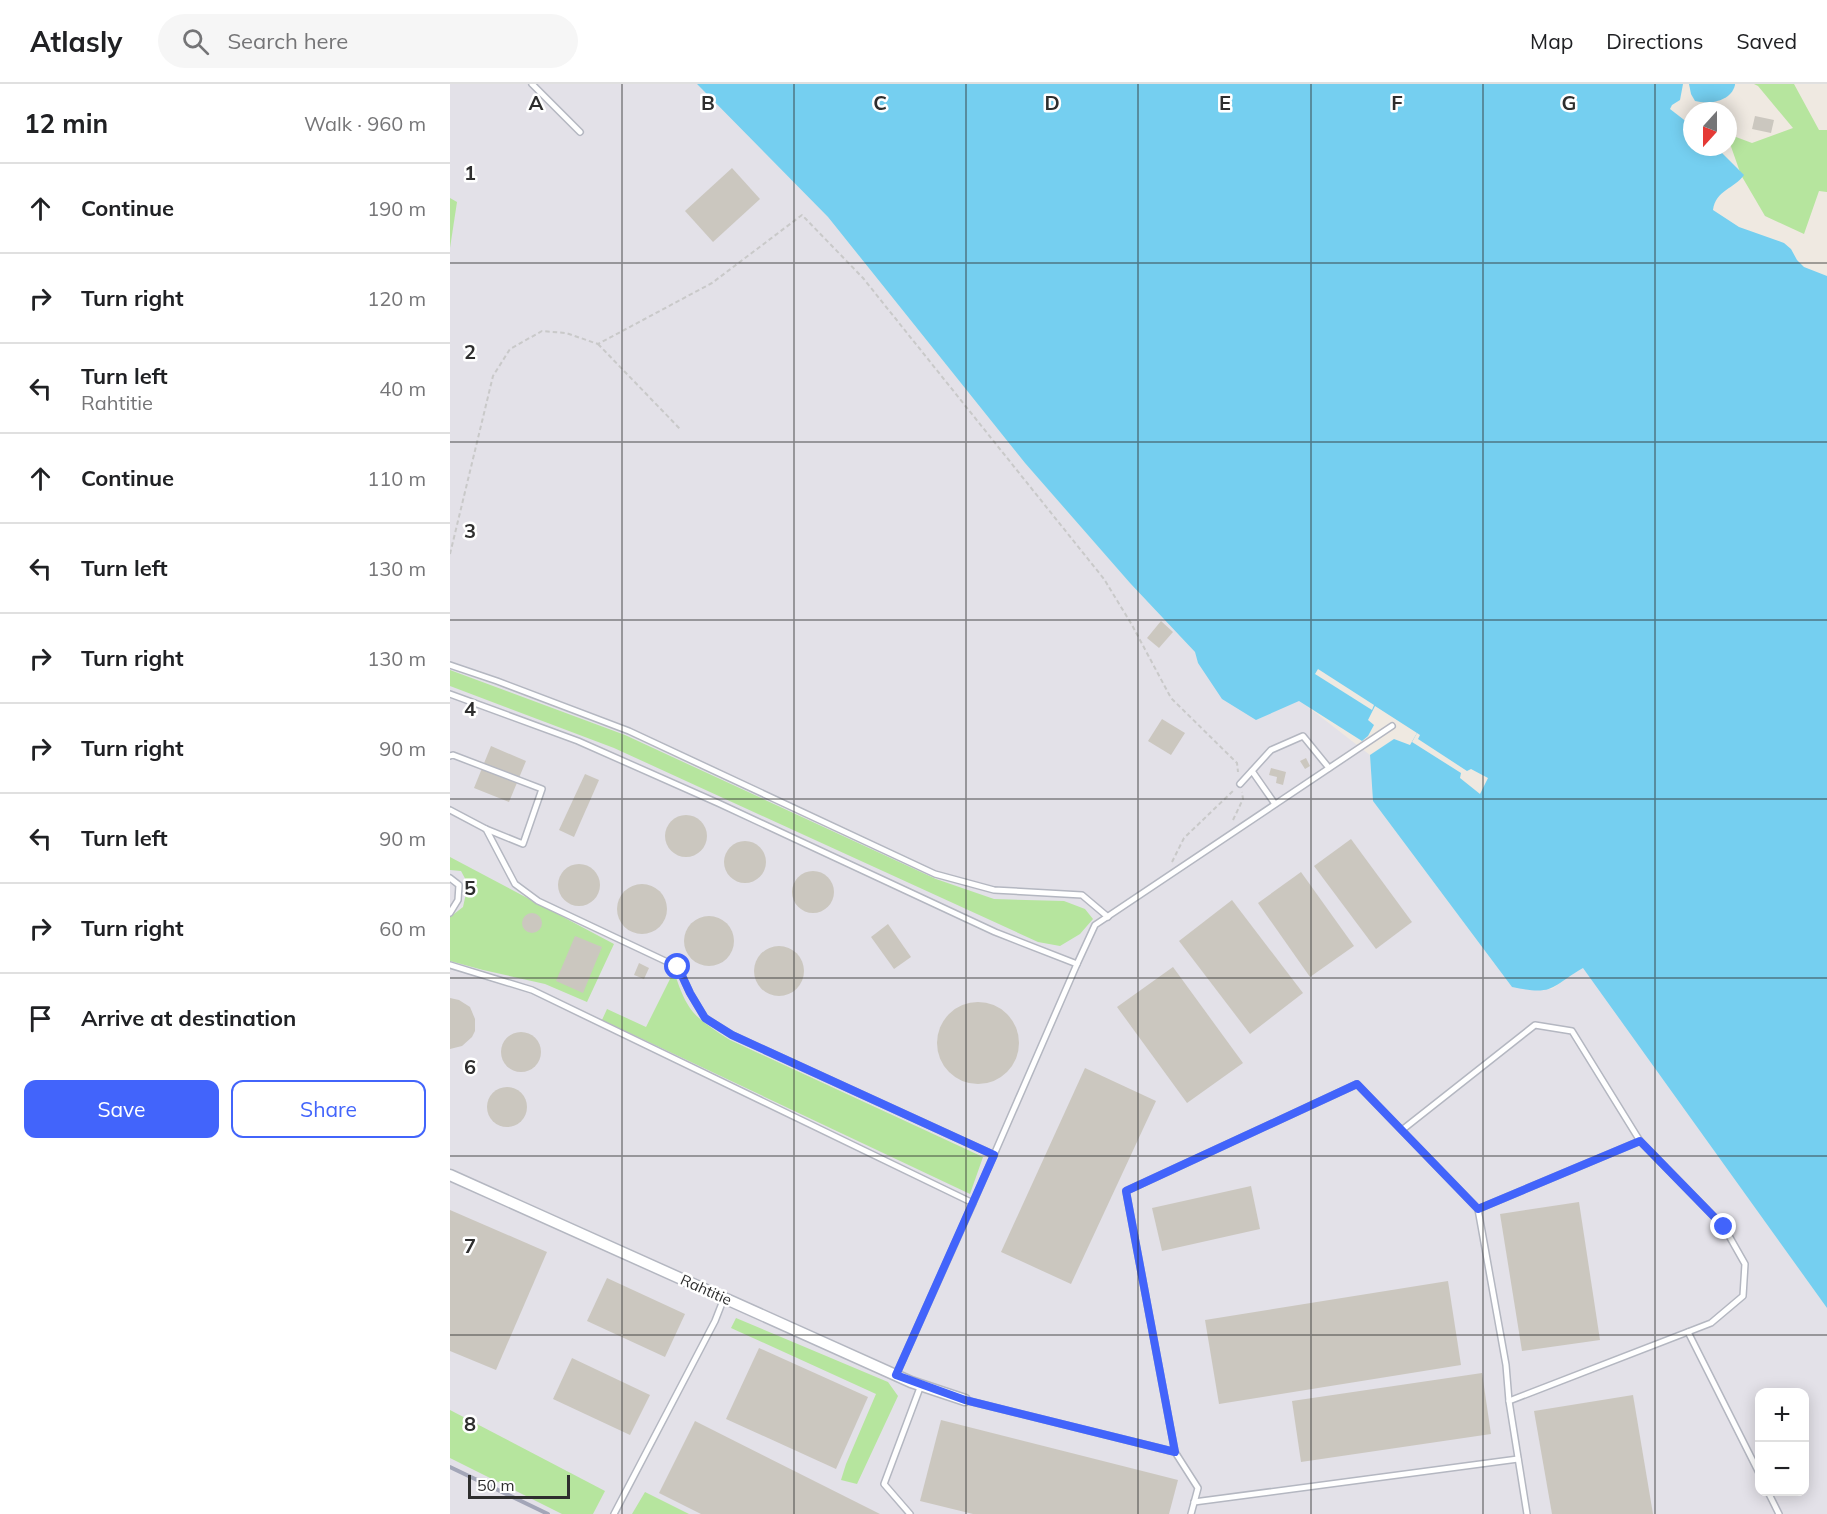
<!DOCTYPE html>
<meta charset="utf-8">
<style>
:root{--surface:#fff;--page:#f6f6f6;--text:#202124;--muted:#757577;--line:#e0e0e0;--accent:#4264fb}
body{margin:0;font-family:Mulish,sans-serif;background:var(--page);color:var(--text)}
.controls{position:absolute;right:18px;bottom:18px;display:grid;overflow:hidden;border-radius:12px;box-shadow:0 3px 15px #0003}
.controls button{width:54px;height:54px;display:grid;place-items:center;padding:0;border:0;border-bottom:2px solid var(--line);background:var(--surface);color:var(--text);font:30px sans-serif}
.compass{position:absolute;left:1233px;top:18px;width:54px;height:54px;border-radius:50%;background:var(--surface);box-shadow:0 3px 15px #0003;rotate:201deg}
.scale{position:absolute;left:18px;bottom:15px;width:102px;box-sizing:border-box;padding-left:6px;border:3px solid #2e2e2e;border-top:0;font-size:16px;line-height:21px;white-space:nowrap;color:#2e2e2e;-webkit-text-stroke:4px #fff;paint-order:stroke}
.stop{position:absolute;width:18px;height:18px;margin:-14px;border:4px solid #4264fb;border-radius:50%;background:#fff}
.stop.end{background:#4264fb;border-color:#fff;box-shadow:0 2px 6px #0008}
.list{margin:0;padding:0;list-style:none}
h2{display:flex;justify-content:space-between;align-items:center;height:78px;margin:0;padding:0 24px;font-size:26px}
h2 small{font-size:20px;font-weight:400;color:var(--muted)}
.list li{display:grid;grid-template-columns:39px 1fr auto;gap:18px;align-items:center;box-sizing:border-box;height:90px;padding:0 24px;border-top:2px solid var(--line)}
.list b{display:block;font-size:22px;white-space:nowrap}
.list p{margin:0;font-size:20px;white-space:nowrap;color:var(--muted)}
.list em{font-size:20px;font-style:normal;color:var(--muted)}
.actions{display:flex;gap:12px;padding:18px 24px}
.actions a{flex:1;padding:14px 0;border:2px solid var(--accent);border-radius:12px;text-align:center;font-size:21px;color:var(--accent)}
.actions .main{background:var(--accent);color:#fff}
.icon{flex:none;width:33px;height:33px;fill:none;stroke:currentColor;stroke-width:2;stroke-linecap:round;stroke-linejoin:round}
.map{position:relative;flex:none;width:1377px;height:1430px;overflow:hidden}
header{display:flex;align-items:center;gap:36px;box-sizing:border-box;height:84px;padding:0 30px;background:var(--surface);border-bottom:2px solid var(--line)}
header strong{font-size:28px}
nav{display:flex;gap:33px;margin-inline-start:auto;font-size:21px}
.search{width:420px;height:54px;background:var(--page);display:flex;align-items:center;gap:15px;box-sizing:border-box;padding:0 21px;border-radius:33px;color:var(--muted);font-size:22px}
main{display:flex}
aside{flex:1;background:var(--surface)}
.map>svg:first-child{display:block}
.industrial{fill:#e3e1e8;fill-rule:evenodd}
.green{fill:#b6e59e}
.water{fill:#75cff0}
.pier{fill:#efe9e1}
.building{fill:#cbc7bf}
.lines{fill:none;stroke-linecap:round;stroke-linejoin:round}
.lane-casing{stroke:#b4b7c1;stroke-width:8}
.street-casing{stroke:#b4b7c1;stroke-width:13}
.path{stroke:#c9c9c9;stroke-width:2;stroke-dasharray:4.5 3;stroke-linecap:butt}
.lane{stroke:#fff;stroke-width:5}
.street{stroke:#fff;stroke-width:10}
.rail{stroke:#a3a6b8;stroke-width:4}
.route{stroke:#4264fb;stroke-width:8}
.grid{fill:none;stroke:#2e2e2e;stroke-width:1.5;stroke-opacity:0.55}
.labels{text-anchor:middle;stroke-width:5;stroke-linejoin:round;paint-order:stroke}
.street-label{font-size:15px;fill:#2e2e2e;stroke:#fff}
.grid-label{font-size:20px;text-anchor:middle;font-weight:bold;fill:#2e2e2e;stroke:#fff;stroke-width:5;stroke-linejoin:round;paint-order:stroke}
</style>
<header>
<strong>Atlasly</strong>
<div class="search"><svg class="icon" aria-label="search" viewBox="0 0 24 24"><circle cx="10" cy="10" r="6"/><path d="M15 15l6 6"/></svg>Search here</div>
<nav><a>Map</a><a>Directions</a><a>Saved</a></nav>
</header>
<main>
<aside>
<h2>12 min<small>Walk · 960 m</small></h2>
<ul class="list">
<li><svg class="icon" aria-label="ahead" viewBox="0 0 24 24"><path d="M12 20V5M6 11l6-6 6 6"/></svg><div><b>Continue</b></div><em>190 m</em></li>
<li><svg class="icon" aria-label="right" viewBox="0 0 24 24"><path d="M7 20v-9h11M14 6l5 5-5 5"/></svg><div><b>Turn right</b></div><em>120 m</em></li>
<li><svg class="icon" aria-label="left" viewBox="0 0 24 24"><path d="M17 20v-9H6M10 6l-5 5 5 5"/></svg><div><b>Turn left</b><p>Rahtitie</p></div><em>40 m</em></li>
<li><svg class="icon" aria-label="ahead" viewBox="0 0 24 24"><path d="M12 20V5M6 11l6-6 6 6"/></svg><div><b>Continue</b></div><em>110 m</em></li>
<li><svg class="icon" aria-label="left" viewBox="0 0 24 24"><path d="M17 20v-9H6M10 6l-5 5 5 5"/></svg><div><b>Turn left</b></div><em>130 m</em></li>
<li><svg class="icon" aria-label="right" viewBox="0 0 24 24"><path d="M7 20v-9h11M14 6l5 5-5 5"/></svg><div><b>Turn right</b></div><em>130 m</em></li>
<li><svg class="icon" aria-label="right" viewBox="0 0 24 24"><path d="M7 20v-9h11M14 6l5 5-5 5"/></svg><div><b>Turn right</b></div><em>90 m</em></li>
<li><svg class="icon" aria-label="left" viewBox="0 0 24 24"><path d="M17 20v-9H6M10 6l-5 5 5 5"/></svg><div><b>Turn left</b></div><em>90 m</em></li>
<li><svg class="icon" aria-label="right" viewBox="0 0 24 24"><path d="M7 20v-9h11M14 6l5 5-5 5"/></svg><div><b>Turn right</b></div><em>60 m</em></li>
<li><svg class="icon" aria-label="arrive" viewBox="0 0 24 24"><path d="M6 21V4h12l-3 4 3 4H6"/></svg><div><b>Arrive at destination</b></div></li>
</ul>
<div class="actions"><a class="main">Save</a><a>Share</a></div>
</aside>
<div class="map">
<svg width="1377" height="1430" viewBox="0 0 1377 1430">
<rect width="100%" height="100%" fill="#efe9e1"/>
<!-- industrial -->
<path class="industrial" d="M0 0H247L378 133 575 379 680 499 745 568 748 579 806 636 849 616 920 671 923 717 1062 903 1102 905 1133 883 1377 1224V1430H0ZM1310 1308H1354V1408H1310Z"/>
<!-- green -->
<g class="green">
<polygon points="1304,0 1344,0 1369,46 1377,46 1377,108 1369,107 1354,150 1315,132 1291,91 1278,54 1278,50 1302,59 1343,44 1308,2"/>
<polygon points="0,114 7,118 0,164"/>
<polygon points="0,586 175,651 486,795 544,815 614,817 635,825 643,835 630,850 610,862 588,858 164,664 0,602"/>
<polygon points="0,773 164,860 137,918 95,900 33,886 0,877 0,833 13,823 18,800 11,787 0,786"/>
<path d="M224 887C237 928 244 933 280 956L533 1073 520 1110 152 936 157 925 196 943Z"/>
<polygon points="286,1234 438,1298 448,1312 407,1400 391,1396 396,1380 426,1310 281,1244"/>
<polygon points="0,1326 155,1407 143,1430 112,1430 0,1374"/>
<polygon points="195,1408 239,1430 182,1430"/>
</g>
<!-- water -->
<g class="water">
<path d="M247 0H1233L1230 16 1222 21 1220 25 1242 42V63H1266L1294 91C1284 105 1266 106 1263 126L1289 143 1334 159 1341 165 1347 176 1354 183 1377 192V1224L1133 884C1100 903 1105 912 1062 903L923 717 920 671 944 655 960 661 967 649 925 622 918 636 924 641 918 652 912 657 849 617 806 636 772 615 748 579 745 568 680 499 575 379 378 133Z"/>
<path d="M1239 0H1285V1C1281 17 1260 21 1245 17L1241 10Z"/>
</g>
<!-- pier -->
<g class="pier">
<polygon points="868,585 924,621 922,626 865,590"/>
<polygon points="967,649 970,651 968,655 1017,687 1021,685 1038,694 1030,710 1010,694 1011,689 962,658"/>
</g>
<!-- building -->
<g class="building">
<polygon points="1305,32 1324,36 1321,49 1302,45"/>
<polygon points="282,84 310,115 263,158 235,127"/>
<polygon points="711,537 723,548 709,564 697,554"/>
<polygon points="712,635 735,649 721,671 698,657"/>
<polygon points="41,662 76,677 59,718 24,704"/>
<polygon points="856,674 860,682 855,685 850,677"/>
<polygon points="821,684 836,688 833,701 826,699 827,693 819,691"/>
<polygon points="135,690 149,696 124,753 109,746"/>
<circle cx="236" cy="752" r="21"/>
<polygon points="901,755 962,838 926,865 864,782"/>
<circle cx="295" cy="778" r="21"/>
<circle cx="129" cy="801" r="21"/>
<circle cx="363" cy="808" r="21"/>
<polygon points="851,788 904,862 860,893 808,819"/>
<circle cx="192" cy="825" r="25"/>
<polygon points="782,816 853,909 800,950 729,857"/>
<circle cx="82" cy="839" r="10"/>
<circle cx="259" cy="857" r="25"/>
<polygon points="438,840 461,873 444,885 421,853"/>
<polygon points="125,852 152,863 133,909 106,897"/>
<circle cx="329" cy="887" r="25"/>
<polygon points="189,879 199,884 194,895 184,891"/>
<polygon points="723,883 793,979 737,1019 667,923"/>
<polygon points="0,914 9,916 20,923 25,935 25,947 22,953 12,962 0,965"/>
<circle cx="528" cy="959" r="41"/>
<circle cx="71" cy="968" r="20"/>
<polygon points="635,984 706,1017 621,1200 551,1168"/>
<circle cx="57" cy="1023" r="20"/>
<polygon points="801,1102 810,1145 712,1167 702,1124"/>
<polygon points="1129,1118 1150,1256 1072,1267 1050,1130"/>
<polygon points="0,1126 97,1168 46,1286 0,1267"/>
<polygon points="157,1194 235,1230 215,1273 137,1237"/>
<polygon points="998,1197 1011,1281 769,1320 755,1236"/>
<polygon points="309,1264 418,1313 386,1385 276,1335"/>
<polygon points="122,1274 200,1311 180,1351 103,1315"/>
<polygon points="1032,1289 1041,1350 851,1378 842,1317"/>
<polygon points="1183,1311 1203,1430 1102,1430 1084,1327"/>
<polygon points="491,1336 728,1396 719,1430 523,1430 470,1417"/>
<polygon points="245,1337 430,1430 251,1430 209,1409"/>
</g>
<g class="lines">
<!-- lane casing -->
<g class="lane-casing">
<g id="lane">
<polyline points="82,0 130,48"/>
<polyline points="0,581 47,597 179,647 485,790 544,806 632,811 658,833"/>
<polyline points="0,610 128,657 268,719 545,848 627,880 645,841 942,642"/>
<polyline points="0,672 3,671 92,705 73,760 36,745"/>
<polyline points="802,687 825,720"/>
<polyline points="790,700 821,666 853,652 879,684"/>
<polyline points="0,726 36,745 65,800 88,817 228,883 240,909 255,934 282,951 544,1071"/>
<polyline points="0,794 9,801 8,816 0,829"/>
<polyline points="0,881 82,906 523,1119 627,880"/>
<polyline points="952,1046 1085,941 1122,947 1190,1057 1274,1143 1295,1180 1293,1212 1261,1239 1059,1317"/>
<polyline points="1028,1125 1190,1057"/>
<polyline points="1238,1248 1310,1391"/>
<polyline points="446,1291 523,1119"/>
<polyline points="515,1316 725,1368 748,1404 741,1430"/>
<polyline points="725,1368 676,1107 907,1000 1028,1125 1056,1281 1059,1317 1077,1430"/>
<polyline points="1318,1408 1329,1430"/>
<polyline points="744,1418 1068,1375"/>
<polyline points="164,1430 265,1237 274,1214"/>
<polyline points="460,1430 434,1400 471,1301"/>
</g>
</g>
<!-- street casing -->
<g class="street-casing">
<polyline id="street" points="0,1091 461,1298 515,1316"/>
</g>
<!-- path -->
<g class="path">
<polyline points="148,260 231,346"/>
<polyline points="0,470 43,292 60,265 92,247 116,249 148,260 262,199 352,131 413,194 654,495 682,541 721,614 787,679 788,688"/>
<polyline points="783,736 793,715 792,708"/>
<polyline points="722,778 734,754 784,706"/>
</g>
<!-- lane -->
<use href="#lane" class="lane"/>
<!-- street -->
<use href="#street" class="street"/>
<!-- rail -->
<polyline class="rail" points="0,1383 98,1430"/>
</g>
<g class="lines">
<!-- route -->
<polyline class="route" points="228,883 240,909 255,934 282,951 544,1071 446,1291 515,1316 725,1368 676,1107 907,1000 1028,1125 1190,1057 1274,1143"/>
</g>
<!-- grid -->
<path class="grid" d="M172 0V1430M344 0V1430M516 0V1430M688 0V1430M861 0V1430M1033 0V1430M1205 0V1430M0 179H1377M0 358H1377M0 536H1377M0 715H1377M0 894H1377M0 1072H1377M0 1251H1377"/>
<g class="labels">
<!-- street labels -->
<g class="street-label">
<text transform="translate(256 1206) rotate(24)" y="5">Rahtitie</text>
</g>
</g>
<g class="grid-label">
<text x="86" y="26">A</text>
<text x="258" y="26">B</text>
<text x="430" y="26">C</text>
<text x="602" y="26">D</text>
<text x="775" y="26">E</text>
<text x="947" y="26">F</text>
<text x="1119" y="26">G</text>
<text x="20" y="96">1</text>
<text x="20" y="275">2</text>
<text x="20" y="454">3</text>
<text x="20" y="632">4</text>
<text x="20" y="811">5</text>
<text x="20" y="990">6</text>
<text x="20" y="1169">7</text>
<text x="20" y="1347">8</text>
</g>
</svg>
<div class="controls">
<button>+</button>
<button>−</button>
</div>
<svg class="compass" viewBox="-18 -18 36 36"><path d="M0-13l5 13h-10z" fill="#e53935"/><path d="M0 13l5-13h-10z" fill="#757577"/></svg>
<div class="scale">50 m</div>
<div class="stop" style="left:228px;top:883px"></div>
<div class="stop end" style="left:1274px;top:1143px"></div>
</div>
</main>
